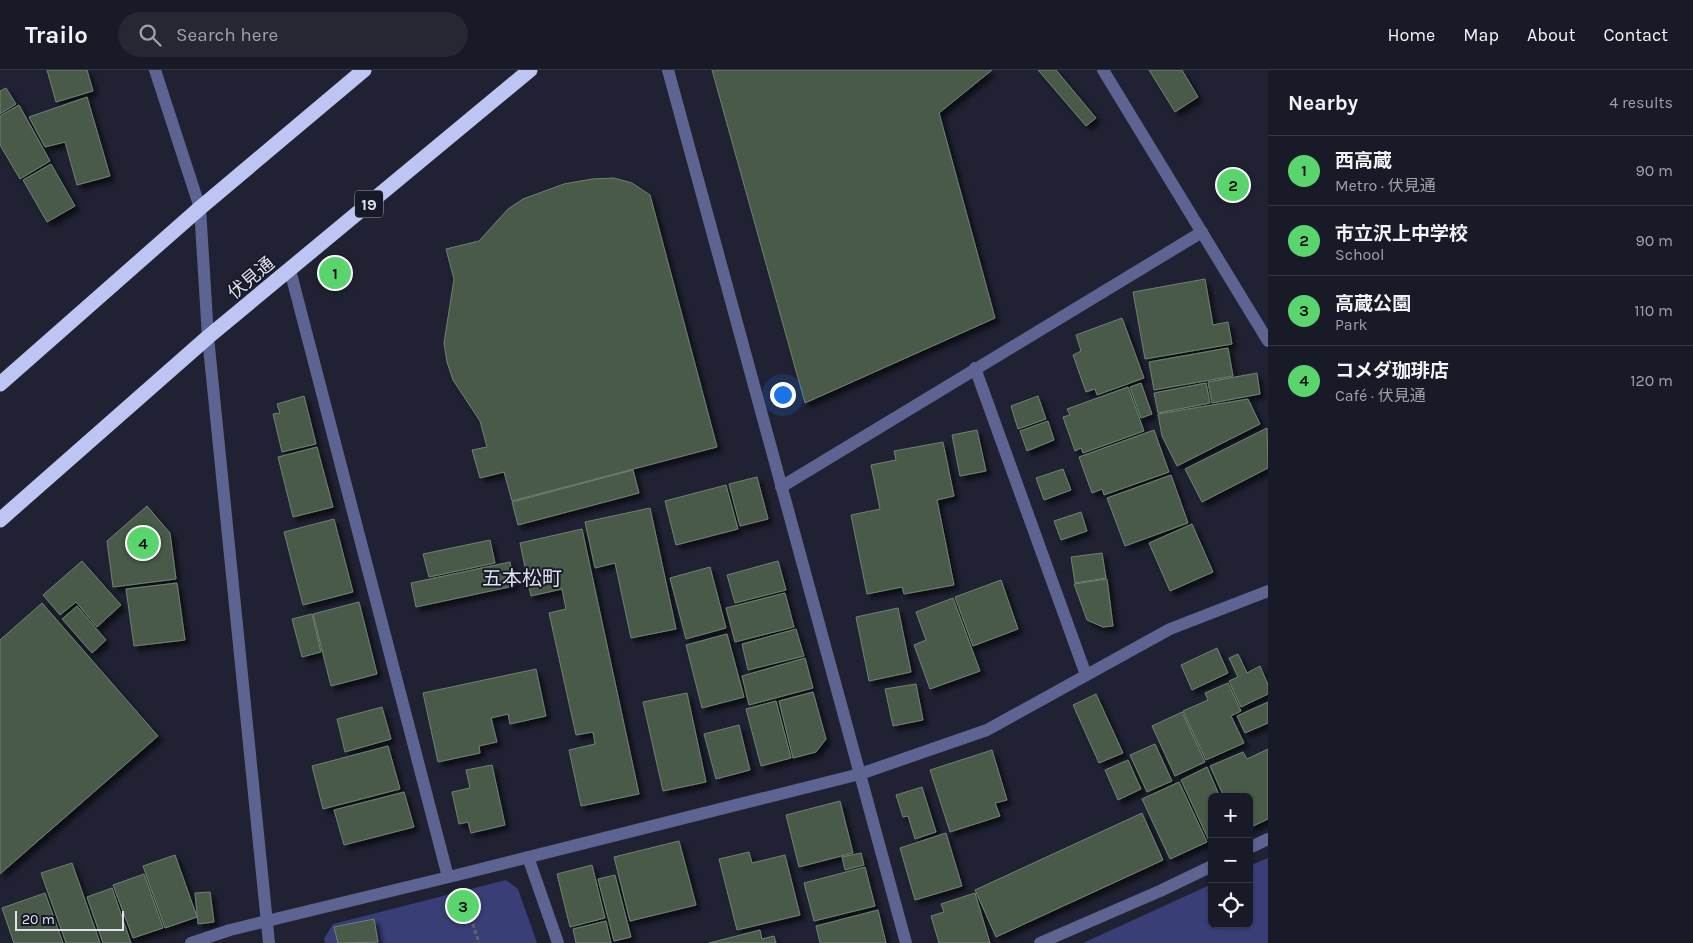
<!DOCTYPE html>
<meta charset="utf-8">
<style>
:root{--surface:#181a27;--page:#252733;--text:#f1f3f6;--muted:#9fa1a7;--line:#363844;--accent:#5ad56e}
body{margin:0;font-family:Karla,"Noto Sans JP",sans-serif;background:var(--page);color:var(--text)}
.controls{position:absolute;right:15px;bottom:15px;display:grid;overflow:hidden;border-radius:8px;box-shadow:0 1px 4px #0004}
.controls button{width:45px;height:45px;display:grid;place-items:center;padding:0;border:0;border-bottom:1px solid var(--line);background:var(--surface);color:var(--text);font:25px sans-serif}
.scale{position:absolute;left:15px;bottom:12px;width:109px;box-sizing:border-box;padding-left:5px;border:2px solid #dfe1ed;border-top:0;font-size:14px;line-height:18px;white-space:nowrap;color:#dfe1ed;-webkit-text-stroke:4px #171929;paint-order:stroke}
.you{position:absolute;left:782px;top:324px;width:18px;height:18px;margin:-12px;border:4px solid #fff;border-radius:50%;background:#1a73e8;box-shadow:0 0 0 8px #1a73e833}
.badge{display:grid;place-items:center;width:32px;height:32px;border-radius:50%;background:var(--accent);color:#111;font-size:16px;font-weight:700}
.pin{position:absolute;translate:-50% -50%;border:2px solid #fff;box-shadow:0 1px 5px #0006}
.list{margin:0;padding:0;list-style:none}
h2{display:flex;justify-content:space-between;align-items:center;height:65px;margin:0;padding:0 20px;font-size:21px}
h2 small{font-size:16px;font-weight:400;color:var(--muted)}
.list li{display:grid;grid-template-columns:32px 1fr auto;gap:15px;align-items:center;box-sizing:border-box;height:70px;padding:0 20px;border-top:1px solid var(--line)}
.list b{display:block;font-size:19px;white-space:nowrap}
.list p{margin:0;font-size:16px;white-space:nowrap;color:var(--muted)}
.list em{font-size:16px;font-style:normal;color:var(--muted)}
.icon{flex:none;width:28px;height:28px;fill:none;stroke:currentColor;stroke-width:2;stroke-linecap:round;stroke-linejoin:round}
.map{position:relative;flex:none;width:1268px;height:873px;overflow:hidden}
header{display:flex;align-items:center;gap:30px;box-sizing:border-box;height:70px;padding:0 25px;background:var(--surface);border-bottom:1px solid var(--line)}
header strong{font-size:24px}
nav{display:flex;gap:28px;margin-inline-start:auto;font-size:18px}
.search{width:350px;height:45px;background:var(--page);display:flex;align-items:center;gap:12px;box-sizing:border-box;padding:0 18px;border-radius:28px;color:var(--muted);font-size:19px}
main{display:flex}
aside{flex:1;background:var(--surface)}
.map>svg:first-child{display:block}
.green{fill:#3a3e76}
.building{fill:#495a4a;stroke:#708271;filter:url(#shadow)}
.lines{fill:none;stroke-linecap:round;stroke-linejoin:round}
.path{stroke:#5f6171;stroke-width:3;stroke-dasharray:4 2.5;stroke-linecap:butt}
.minor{stroke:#5e6491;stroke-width:12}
.highway{stroke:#bec5f2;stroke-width:15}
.labels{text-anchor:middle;stroke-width:4;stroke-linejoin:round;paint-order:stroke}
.shield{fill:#171929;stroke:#a3a5b2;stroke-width:1}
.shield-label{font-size:16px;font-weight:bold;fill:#dfe1ed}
.street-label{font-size:18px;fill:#dfe1ed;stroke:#171929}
.quarter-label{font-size:20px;fill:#dfe1ed;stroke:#171929}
</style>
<header>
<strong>Trailo</strong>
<div class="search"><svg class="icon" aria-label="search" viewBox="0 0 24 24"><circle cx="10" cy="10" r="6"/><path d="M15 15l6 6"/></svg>Search here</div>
<nav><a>Home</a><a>Map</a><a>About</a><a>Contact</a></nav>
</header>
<main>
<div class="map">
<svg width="1268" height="873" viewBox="0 0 1268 873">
<defs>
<filter id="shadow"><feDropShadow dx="4.5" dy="4.5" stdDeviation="2.5" flood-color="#0009"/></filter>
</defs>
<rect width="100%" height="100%" fill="#202234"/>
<!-- green -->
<g class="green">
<polygon points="1268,788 1268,873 1083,873 1212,814 1212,854 1249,854 1249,796"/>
<polygon points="506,810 518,819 537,873 325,873 324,869 333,854"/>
</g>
<!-- building -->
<g class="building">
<polygon points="47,0 87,0 93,21 56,32"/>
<polygon points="712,0 992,0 939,43 995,248 805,333"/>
<polygon points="1038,0 1056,0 1096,48 1086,56"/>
<polygon points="1149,0 1182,0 1198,27 1175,42"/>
<polygon points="6,18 16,34 0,44 0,21"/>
<polygon points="87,27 110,106 77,115 65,72 45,77 29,47"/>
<polygon points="19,35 50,91 20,109 0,75 0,46"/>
<polygon points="51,94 75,136 47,152 23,110"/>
<polygon points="614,108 632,113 650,125 717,377 512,431 504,402 480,408 472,380 487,377 480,351 453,310 447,292 444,273 454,209 446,179 479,171 508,139 523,129 564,114 592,109"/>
<polygon points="1205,209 1213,255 1228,252 1232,274 1145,289 1133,222"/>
<polygon points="1122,248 1144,308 1097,325 1095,319 1086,322 1073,285 1081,281 1076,265"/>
<polygon points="1228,278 1233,306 1154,320 1149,292"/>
<polygon points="1257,303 1260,324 1212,333 1208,312"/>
<polygon points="1141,313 1152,344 1141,348 1130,317"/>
<polygon points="1206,313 1210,333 1158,343 1154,323"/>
<polygon points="1128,317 1144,361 1083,383 1081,378 1075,381 1063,347 1070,345 1067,339"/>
<polygon points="304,326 316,374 282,382 273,344 280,343 277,334"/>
<polygon points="1038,326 1046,349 1018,359 1011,336"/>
<polygon points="1248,329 1260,354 1177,396 1162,366 1158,344"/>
<polygon points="1048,351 1054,370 1027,381 1020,361"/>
<polygon points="1267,358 1268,398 1202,432 1185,399"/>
<polygon points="977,360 986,401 960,406 952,365"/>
<polygon points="1154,360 1169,402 1104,425 1102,419 1092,423 1079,387"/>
<polygon points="943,372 954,426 937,430 954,515 904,524 902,517 867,524 851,445 880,439 871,395 896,390 894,381"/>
<polygon points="317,377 333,437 293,447 278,387"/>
<polygon points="1063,399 1071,420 1044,430 1036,408"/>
<polygon points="633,400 639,423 518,455 512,432"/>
<polygon points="1171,405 1188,453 1125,476 1107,428"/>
<polygon points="757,407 768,449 740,456 729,414"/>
<polygon points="726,415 738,459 676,475 665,431"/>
<polygon points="147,436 170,463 176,509 113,517 107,471"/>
<polygon points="650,438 676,559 631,568 615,493 595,498 585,452"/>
<polygon points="1081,442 1087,461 1061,470 1054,451"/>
<polygon points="334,449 353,522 303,535 284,462"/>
<polygon points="1192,454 1213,502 1170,521 1149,473"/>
<polygon points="582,459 639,724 581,736 569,680 595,674 593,662 576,665 549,543 566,539 562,519 531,526 520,473"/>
<polygon points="490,470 495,493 429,507 423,484"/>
<polygon points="1102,483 1106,508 1075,513 1071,487"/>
<polygon points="82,491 121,535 97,557 76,532 60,545 43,525"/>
<polygon points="778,491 786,520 735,533 727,505"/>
<polygon points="510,492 514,516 416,537 411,513"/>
<polygon points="710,497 726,558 686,569 670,508"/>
<polygon points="1107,509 1113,556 1103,557 1087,550 1074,514"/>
<polygon points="1001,510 1018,559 973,576 955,527"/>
<polygon points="177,513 185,570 134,576 126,519"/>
<polygon points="785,523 794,557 735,572 726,538"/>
<polygon points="953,528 980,601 930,619 914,575 926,570 916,542"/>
<polygon points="359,532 377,604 331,616 313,544"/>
<polygon points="42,533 158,666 0,804 0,570"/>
<polygon points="77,536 106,570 92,583 62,549"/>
<polygon points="898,538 911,602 869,611 856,547"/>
<polygon points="312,544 321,582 302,587 292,549"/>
<polygon points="796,559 804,586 748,600 742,574"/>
<polygon points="727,564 744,627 702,638 686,575"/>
<polygon points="1217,578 1228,603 1192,620 1181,595"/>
<polygon points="1238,584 1247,603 1260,596 1268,615 1268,624 1241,637 1229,611 1238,607 1229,588"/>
<polygon points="805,588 813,618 749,635 742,606"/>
<polygon points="536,599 546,646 510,654 508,644 491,648 497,672 479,676 480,683 438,692 423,623"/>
<polygon points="1228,613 1241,641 1231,646 1244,673 1206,690 1183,641 1208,630 1205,623"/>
<polygon points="916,614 923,650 893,656 885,619"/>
<polygon points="813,622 826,669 816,682 793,688 779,631"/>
<polygon points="687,623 706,712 663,721 643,632"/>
<polygon points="1096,624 1123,683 1099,693 1073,635"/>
<polygon points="776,631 791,688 761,696 746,639"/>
<polygon points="1268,632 1268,653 1245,663 1237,646"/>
<polygon points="382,637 391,669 345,682 337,649"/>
<polygon points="1182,642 1205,692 1175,706 1152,656"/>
<polygon points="739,655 750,700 716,709 704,664"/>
<polygon points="1155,674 1172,711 1147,722 1130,685"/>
<polygon points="388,676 400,719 323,739 312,696"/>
<polygon points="1268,679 1268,749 1249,758 1249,727 1224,727 1210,696 1243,682 1247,689"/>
<polygon points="992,680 1007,730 995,733 1000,746 950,762 930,700"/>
<polygon points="1128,690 1141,719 1118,730 1105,700"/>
<polygon points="492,695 505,755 471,763 468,752 459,754 452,722 470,718 466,700"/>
<polygon points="1207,697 1220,727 1212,727 1212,772 1210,773 1181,710"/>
<polygon points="1179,712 1207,772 1170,789 1142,729"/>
<polygon points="922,717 936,762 915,769 908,746 903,747 896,725"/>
<polygon points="404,722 414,757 344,775 334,740"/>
<polygon points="840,731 853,783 799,797 786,745"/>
<polygon points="1142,743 1163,790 996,867 975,820"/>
<polygon points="946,763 962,816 915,830 900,778"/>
<polygon points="679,771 696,835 630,851 614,787"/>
<polygon points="749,782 752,793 785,785 800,845 737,860 719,789"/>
<polygon points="861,783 864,795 845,800 842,787"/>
<polygon points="175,785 197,847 165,858 143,796"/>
<polygon points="72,793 100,873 66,873 41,803"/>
<polygon points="592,795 605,848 570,857 557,804"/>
<polygon points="865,797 875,836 814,851 804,813"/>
<polygon points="144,804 163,858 133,868 113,815"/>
<polygon points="615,805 631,867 614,871 598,809"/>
<polygon points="112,818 131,873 103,873 87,827"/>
<polygon points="210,822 214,852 198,854 195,823"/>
<polygon points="45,823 63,873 14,873 2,838"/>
<polygon points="975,823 990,873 939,873 931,846 944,842 941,834"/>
<polygon points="878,840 886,873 820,873 816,856"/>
<polygon points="374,849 378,872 338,873 334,857"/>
<polygon points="606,851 611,873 576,873 573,859"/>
<polygon points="760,860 762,869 774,866 776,873 709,873"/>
</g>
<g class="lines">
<!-- path -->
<polyline class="path" points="465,829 479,873"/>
<!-- minor -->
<g class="minor">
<polyline points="155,0 200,138 208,267 269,873"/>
<polyline points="668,0 906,873"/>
<polyline points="1103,0 1268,271"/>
<polyline points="290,200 448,807"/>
<polyline points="975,298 1086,605"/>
<polyline points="781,417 1202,162"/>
<polyline points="1249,778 1268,769"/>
<polyline points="528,787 558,873"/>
<polyline points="191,873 230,860 457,805 860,704 987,660 1170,559 1268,521"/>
<polyline points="1040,873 1160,821 1212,796"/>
</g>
<!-- highway -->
<g class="highway">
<polyline points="0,314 200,138 364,0"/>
<polyline points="0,450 208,267 530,0"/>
</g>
</g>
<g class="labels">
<!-- shield labels -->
<rect class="shield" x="355" y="120.5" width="28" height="27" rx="4"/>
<g class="shield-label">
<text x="369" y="140">19</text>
</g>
<!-- street labels -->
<g class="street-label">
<text transform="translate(251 208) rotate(-40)" y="6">伏見通</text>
</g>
<!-- quarter labels -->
<g class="quarter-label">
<text x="522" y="515">五本松町</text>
</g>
</g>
</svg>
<div class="controls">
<button>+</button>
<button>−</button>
<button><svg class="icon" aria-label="locate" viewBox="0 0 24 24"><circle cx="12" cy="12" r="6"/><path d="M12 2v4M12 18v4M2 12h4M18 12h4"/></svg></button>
</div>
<div class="scale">20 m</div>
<div class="you"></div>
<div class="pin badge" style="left:335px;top:203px">1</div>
<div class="pin badge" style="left:1233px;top:115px">2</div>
<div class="pin badge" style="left:463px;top:836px">3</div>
<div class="pin badge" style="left:143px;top:473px">4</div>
</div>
<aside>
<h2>Nearby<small>4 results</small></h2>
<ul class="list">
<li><span class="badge">1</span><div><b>西高蔵</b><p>Metro · 伏見通</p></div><em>90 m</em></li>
<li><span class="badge">2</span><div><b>市立沢上中学校</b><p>School</p></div><em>90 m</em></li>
<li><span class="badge">3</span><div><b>高蔵公園</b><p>Park</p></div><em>110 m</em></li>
<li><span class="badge">4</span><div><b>コメダ珈琲店</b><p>Café · 伏見通</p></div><em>120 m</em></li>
</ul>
</aside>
</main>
